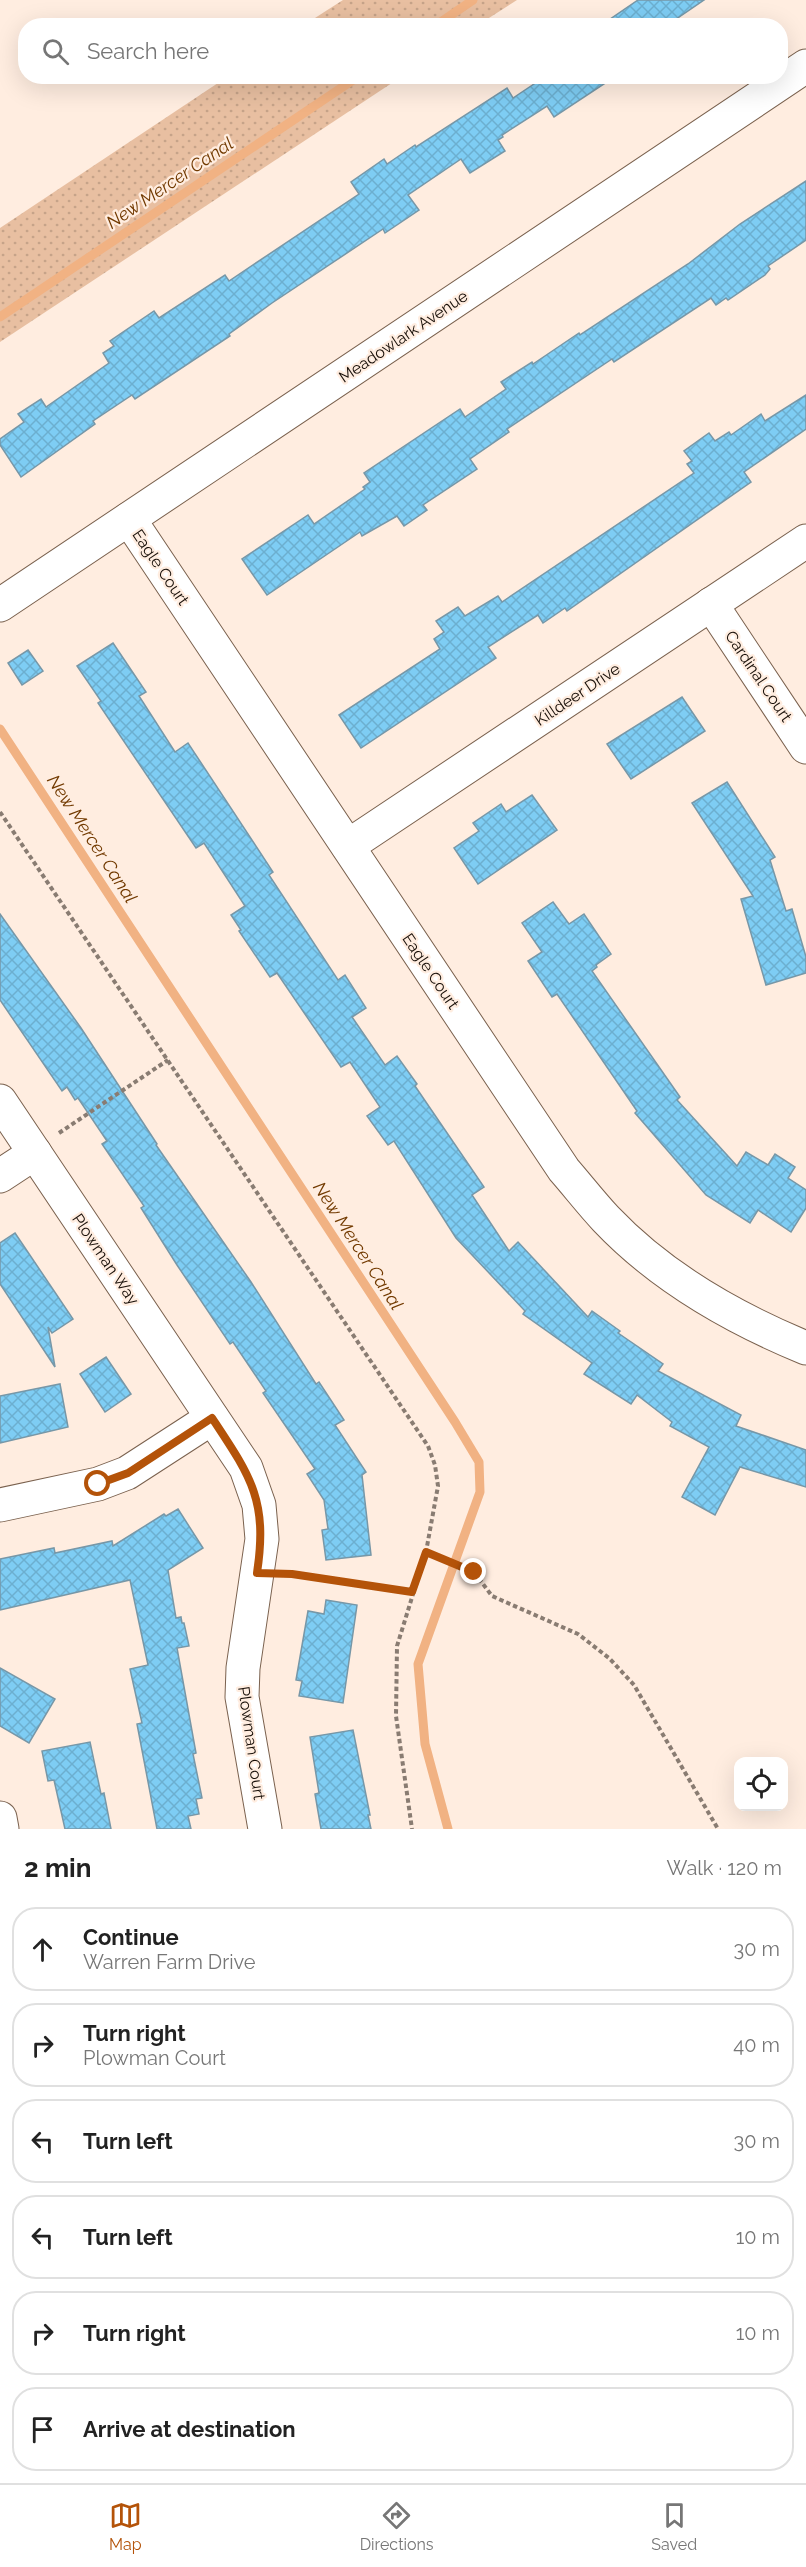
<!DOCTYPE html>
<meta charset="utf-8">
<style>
:root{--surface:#fff;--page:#f6f6f6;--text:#222;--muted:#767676;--line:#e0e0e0;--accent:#b45309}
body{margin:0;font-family:Raleway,sans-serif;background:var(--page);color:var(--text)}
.controls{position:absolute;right:18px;bottom:18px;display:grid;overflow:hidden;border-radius:12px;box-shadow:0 6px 24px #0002}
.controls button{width:54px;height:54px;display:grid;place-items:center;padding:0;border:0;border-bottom:2px solid var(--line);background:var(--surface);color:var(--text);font:30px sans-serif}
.stop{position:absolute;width:18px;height:18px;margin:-14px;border:4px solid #b45309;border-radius:50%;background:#fff}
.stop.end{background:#b45309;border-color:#fff;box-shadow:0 2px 6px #0008}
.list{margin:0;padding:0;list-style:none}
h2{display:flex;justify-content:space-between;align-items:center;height:78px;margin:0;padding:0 24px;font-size:26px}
h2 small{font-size:20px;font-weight:400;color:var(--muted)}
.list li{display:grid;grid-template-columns:39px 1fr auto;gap:18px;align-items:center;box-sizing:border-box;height:84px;margin:0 12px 12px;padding:0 12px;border:2px solid var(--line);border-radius:24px}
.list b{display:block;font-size:22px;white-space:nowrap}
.list p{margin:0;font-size:20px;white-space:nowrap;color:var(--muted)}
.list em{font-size:20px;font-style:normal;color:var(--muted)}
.icon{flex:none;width:33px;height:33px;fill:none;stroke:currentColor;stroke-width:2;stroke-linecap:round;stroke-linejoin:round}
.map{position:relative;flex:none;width:806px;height:1829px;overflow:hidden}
.search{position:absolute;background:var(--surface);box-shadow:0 6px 24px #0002;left:18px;right:18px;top:18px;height:66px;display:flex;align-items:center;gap:15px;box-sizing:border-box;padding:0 21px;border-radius:24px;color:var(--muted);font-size:22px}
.sheet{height:654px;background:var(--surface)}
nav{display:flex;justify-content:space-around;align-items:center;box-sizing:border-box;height:84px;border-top:2px solid var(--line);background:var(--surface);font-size:16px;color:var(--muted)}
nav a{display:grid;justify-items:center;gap:3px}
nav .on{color:var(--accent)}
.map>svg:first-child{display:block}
.grass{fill:url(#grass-dots)}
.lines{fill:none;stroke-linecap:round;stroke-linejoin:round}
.stream{stroke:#f1b283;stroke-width:9}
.building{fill:url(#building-cross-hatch);stroke:#7797a7;stroke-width:1.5}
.minor-casing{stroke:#7a614e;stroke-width:35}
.path{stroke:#897c72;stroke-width:4;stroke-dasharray:4.5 3;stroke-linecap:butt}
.minor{stroke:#fff;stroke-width:33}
.route{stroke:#b45309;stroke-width:8}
.labels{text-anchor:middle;stroke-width:4.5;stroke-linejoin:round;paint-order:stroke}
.street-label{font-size:16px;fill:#180f08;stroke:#ffede0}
.water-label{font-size:18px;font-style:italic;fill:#723a00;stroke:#ffede0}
</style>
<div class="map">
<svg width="806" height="1829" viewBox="0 0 806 1829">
<defs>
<pattern id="grass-dots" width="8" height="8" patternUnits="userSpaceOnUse" patternTransform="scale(1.5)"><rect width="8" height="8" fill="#e8bfa1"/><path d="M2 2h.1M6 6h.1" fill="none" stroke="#c6a389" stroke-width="1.8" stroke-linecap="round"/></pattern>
<pattern id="building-cross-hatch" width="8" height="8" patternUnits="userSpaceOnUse" patternTransform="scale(1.5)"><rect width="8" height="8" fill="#7ecdf4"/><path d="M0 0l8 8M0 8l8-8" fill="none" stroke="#6cafd0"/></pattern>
</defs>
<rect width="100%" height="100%" fill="#ffede0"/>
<!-- grass -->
<g class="grass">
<polygon points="343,0 517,0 478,25 304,25"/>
<polygon points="227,77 401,77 0,342 0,228"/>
</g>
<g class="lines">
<!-- stream -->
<g class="stream">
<polyline points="435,26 473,0"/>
<polyline points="0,317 359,76"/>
<polyline points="0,729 455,1422 479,1462 480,1492 418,1664 425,1744 448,1829"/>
</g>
</g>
<!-- building -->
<g class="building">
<polygon points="638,0 704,0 666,26 600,26"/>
<polygon points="546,76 616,76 554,117 547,106 502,135 503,137 498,140 505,151 470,173 461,159 408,195 419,210 385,233 383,229 272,303 229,334 230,336 135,399 132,395 93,421 95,424 21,477 0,445 0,439 24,422 18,414 41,399 46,407 109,363 103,353 114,346 110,341 154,311 159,318 225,275 229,281 359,194 351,182 384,159 387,164 415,145 416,147 507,88 513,98"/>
<polygon points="806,181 806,240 768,266 770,269 765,275 728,300 726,298 716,305 711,298 614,362 612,359 507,429 509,432 470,459 477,469 423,505 427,510 404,526 397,516 362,536 360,532 267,595 242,559 308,515 314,524 365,489 363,487 370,482 364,473 460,409 465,417 506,389 501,382 532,362 533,364 579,333 580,335 688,264 740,224"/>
<polygon points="806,395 806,429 744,472 751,482 567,611 565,608 543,623 538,615 488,647 496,658 361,748 339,715 440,649 434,639 444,632 436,621 458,607 465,616 498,596 502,602 694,473 687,464 692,461 684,451 709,433 715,441 729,432 731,435 761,414 765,421"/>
<polygon points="113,643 146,692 139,696 175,752 188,743 273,872 269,875 338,980 345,975 366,1008 352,1017 385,1065 397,1056 417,1084 415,1086 484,1187 472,1195 509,1251 518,1242 588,1317 592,1311 620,1331 618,1333 663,1364 658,1371 741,1415 736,1426 806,1450 806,1487 740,1467 715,1515 682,1497 709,1447 670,1426 672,1422 637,1395 631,1404 584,1374 592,1363 523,1314 525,1311 456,1238 394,1141 388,1145 367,1116 380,1107 350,1062 341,1067 277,973 270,977 239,931 241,930 231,915 245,906 204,843 196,848 98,703 101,701 77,666"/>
<polygon points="28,650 43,671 22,685 8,663"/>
<polygon points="682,697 705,731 631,779 607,744"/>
<polygon points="727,782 775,857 770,860 786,911 792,909 806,957 806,973 766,985 741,899 753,896 692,803"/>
<polygon points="532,795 557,830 478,884 454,848 479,831 473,823 501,804 506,812"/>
<polygon points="553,902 569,924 584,914 611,954 596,965 597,967 592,971 680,1097 677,1100 737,1166 746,1152 768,1165 775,1154 795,1167 788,1178 806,1190 806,1208 791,1232 758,1210 750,1223 706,1195 635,1113 637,1111 557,994 552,997 528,961 542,952 522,923"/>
<polygon points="0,914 81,1028 157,1144 156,1145 251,1282 316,1384 319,1382 344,1420 335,1425 366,1472 362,1475 371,1555 326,1560 322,1530 328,1529 324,1500 307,1474 315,1469 263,1393 266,1391 233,1342 230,1344 177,1265 141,1208 144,1206 102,1144 107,1141 78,1098 75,1100 67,1087 62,1091 0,1000"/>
<polygon points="15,1233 73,1319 52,1333 48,1327 55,1367 0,1284 0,1243"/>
<polygon points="106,1357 131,1394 105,1412 80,1374"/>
<polygon points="60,1384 68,1427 0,1443 0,1396"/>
<polygon points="178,1509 203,1548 168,1570 176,1618 181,1617 182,1623 184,1623 189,1646 177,1648 196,1753 193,1754 202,1798 196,1799 199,1814 188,1816 191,1829 157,1829 137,1724 142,1723 130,1669 148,1665 130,1580 0,1610 0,1559 54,1548 55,1553 112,1541 113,1546 164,1514 166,1516"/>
<polygon points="326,1600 357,1605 343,1703 299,1696 302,1681 296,1680 308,1611 324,1614"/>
<polygon points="0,1668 55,1699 29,1743 0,1726"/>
<polygon points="353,1730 370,1815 368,1815 371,1829 321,1829 315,1794 319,1793 310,1737"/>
<polygon points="90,1742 101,1794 104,1793 111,1829 65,1829 54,1780 48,1781 42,1751"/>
</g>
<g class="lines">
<!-- minor casing -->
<g class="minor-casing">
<g id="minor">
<path d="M129 519 564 1170C578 1186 591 1203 606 1219 661 1277 733 1318 806 1348"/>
<polyline points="711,604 806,747"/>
<polyline points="0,605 806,66"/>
<polyline points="348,846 806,541"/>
<polyline points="0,1101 246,1468 259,1505 262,1539 243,1668 242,1697 265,1829"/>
<polyline points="0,1176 35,1153"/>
<polyline points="0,1505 98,1484 127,1473 212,1418"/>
<polyline points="0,1818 2,1829"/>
</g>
</g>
<!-- path -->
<g class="path">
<polyline points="0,812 428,1446 435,1465 438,1486 426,1552 397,1646 396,1716 412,1829"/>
<polyline points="59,1133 168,1060"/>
<polyline points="426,1552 474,1572 492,1596 578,1634 609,1658 634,1685 718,1829"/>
<polyline points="288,1574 412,1592"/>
</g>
<!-- minor -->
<use href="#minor" class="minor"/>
</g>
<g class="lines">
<!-- route -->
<path class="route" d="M98 1484 128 1473 212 1418C251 1477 268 1500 257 1573L292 1574 412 1592 426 1552 474 1572"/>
</g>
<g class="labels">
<!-- street labels -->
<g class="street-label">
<text transform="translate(403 336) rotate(-34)" y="6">Meadowlark Avenue</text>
<text transform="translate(161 567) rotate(56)" y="6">Eagle Court</text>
<text transform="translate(759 676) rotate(56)" y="6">Cardinal Court</text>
<text transform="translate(577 694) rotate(-34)" y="6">Killdeer Drive</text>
<text transform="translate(431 971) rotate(56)" y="6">Eagle Court</text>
<text transform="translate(106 1259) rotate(56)" y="6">Plowman Way</text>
<text transform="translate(252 1743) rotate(82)" y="6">Plowman Court</text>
</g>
<!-- water labels -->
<g class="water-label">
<text transform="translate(170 183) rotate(-34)" y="6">New Mercer Canal</text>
<text transform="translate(92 839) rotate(57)" y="6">New Mercer Canal</text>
<text transform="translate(358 1246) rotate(57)" y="6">New Mercer Canal</text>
</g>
</g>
</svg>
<div class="controls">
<button><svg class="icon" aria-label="locate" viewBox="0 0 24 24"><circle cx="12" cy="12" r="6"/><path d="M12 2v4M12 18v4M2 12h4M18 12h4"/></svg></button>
</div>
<div class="stop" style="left:98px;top:1484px"></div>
<div class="stop end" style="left:474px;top:1572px"></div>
<div class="search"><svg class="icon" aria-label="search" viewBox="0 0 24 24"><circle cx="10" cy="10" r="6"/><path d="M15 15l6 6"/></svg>Search here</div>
</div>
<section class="sheet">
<h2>2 min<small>Walk · 120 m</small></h2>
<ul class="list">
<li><svg class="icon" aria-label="ahead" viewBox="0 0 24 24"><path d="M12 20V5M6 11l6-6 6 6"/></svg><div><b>Continue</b><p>Warren Farm Drive</p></div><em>30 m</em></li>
<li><svg class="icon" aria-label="right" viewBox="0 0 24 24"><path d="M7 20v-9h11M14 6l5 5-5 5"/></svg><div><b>Turn right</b><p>Plowman Court</p></div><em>40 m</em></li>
<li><svg class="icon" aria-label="left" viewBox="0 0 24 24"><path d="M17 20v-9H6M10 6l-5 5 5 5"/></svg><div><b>Turn left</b></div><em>30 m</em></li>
<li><svg class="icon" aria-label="left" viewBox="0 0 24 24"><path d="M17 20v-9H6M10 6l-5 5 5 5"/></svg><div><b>Turn left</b></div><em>10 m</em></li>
<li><svg class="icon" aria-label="right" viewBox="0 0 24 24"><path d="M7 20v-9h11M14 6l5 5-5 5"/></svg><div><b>Turn right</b></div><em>10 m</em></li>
<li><svg class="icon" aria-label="arrive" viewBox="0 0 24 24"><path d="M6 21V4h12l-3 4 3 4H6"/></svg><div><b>Arrive at destination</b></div></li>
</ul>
</section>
<nav>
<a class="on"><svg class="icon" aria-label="map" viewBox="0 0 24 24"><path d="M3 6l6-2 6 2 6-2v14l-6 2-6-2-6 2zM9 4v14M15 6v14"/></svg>Map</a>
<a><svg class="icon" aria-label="directions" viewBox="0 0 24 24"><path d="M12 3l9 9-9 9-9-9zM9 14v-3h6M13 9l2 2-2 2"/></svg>Directions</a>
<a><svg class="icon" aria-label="saved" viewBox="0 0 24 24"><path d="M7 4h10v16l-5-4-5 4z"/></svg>Saved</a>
</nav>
